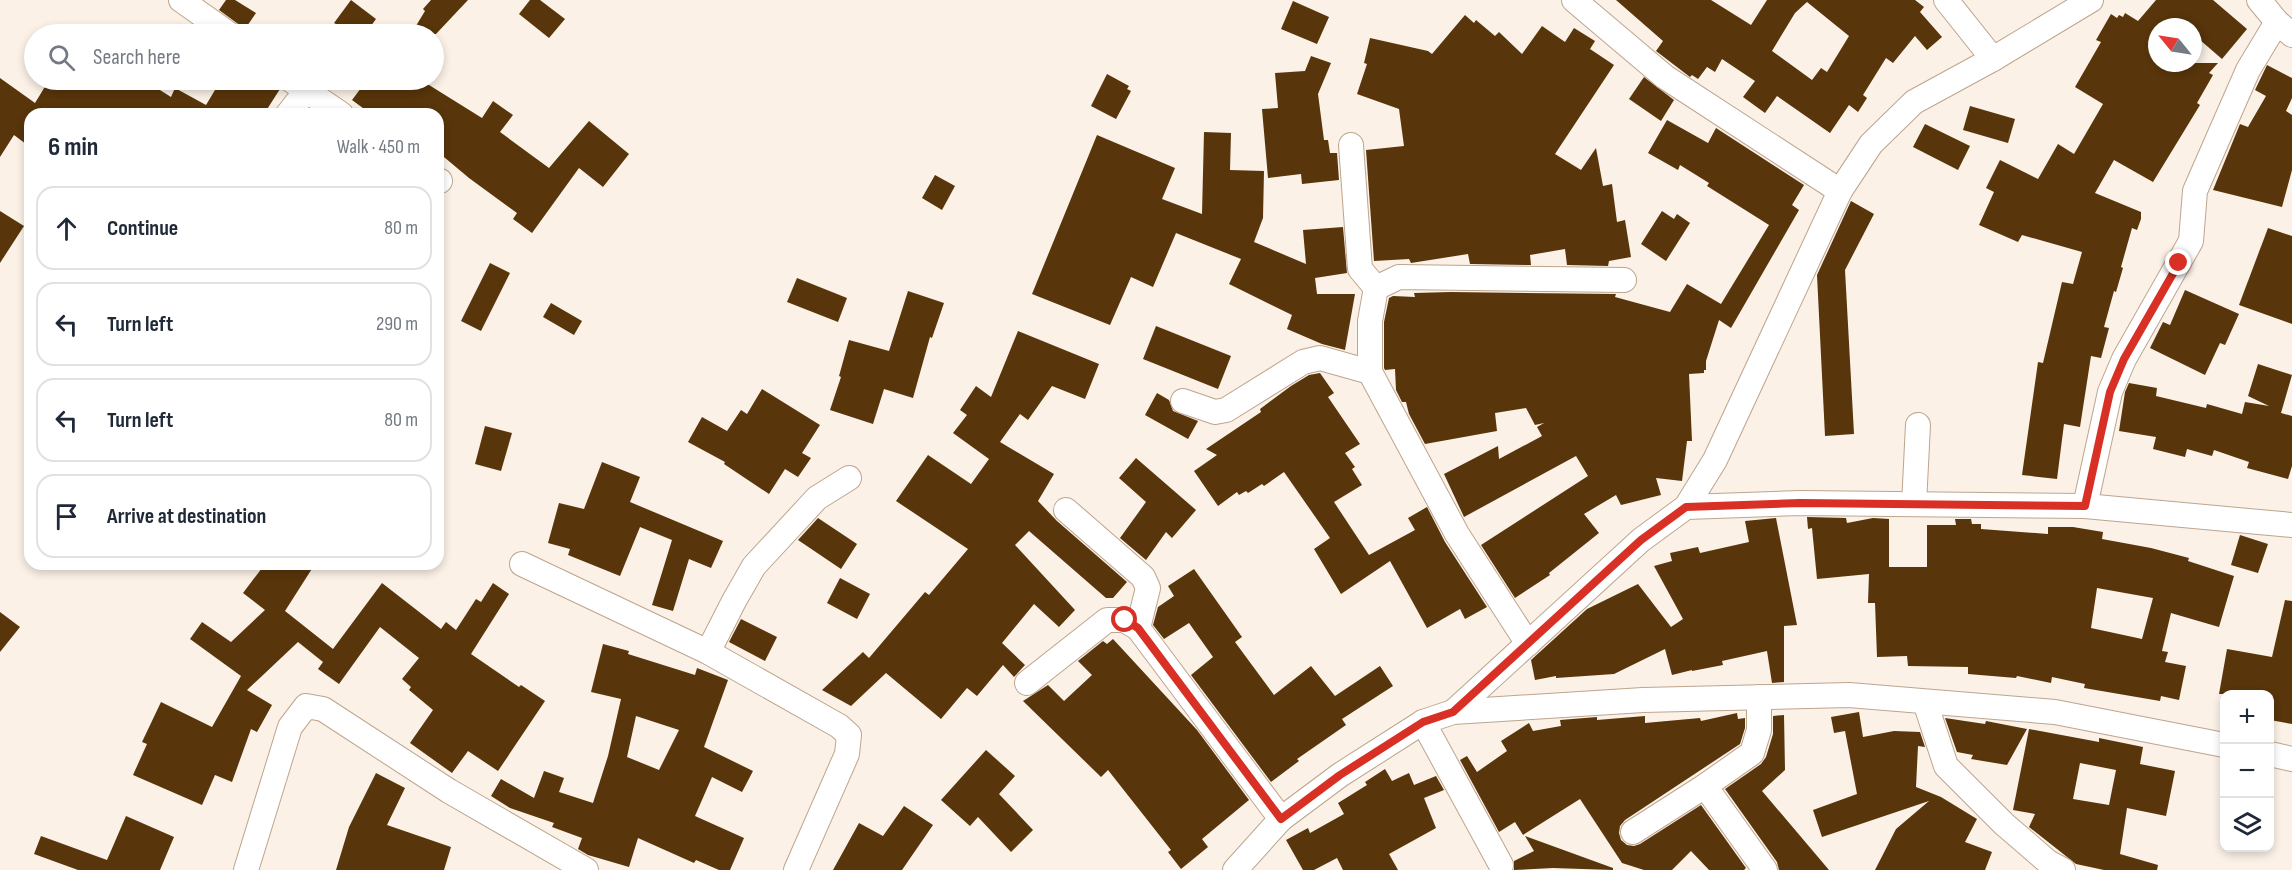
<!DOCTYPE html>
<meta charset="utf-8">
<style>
:root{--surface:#fff;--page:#f2f2f3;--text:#1f2937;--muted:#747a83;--line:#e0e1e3}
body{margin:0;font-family:"Sofia Sans Condensed",sans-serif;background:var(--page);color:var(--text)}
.controls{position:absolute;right:18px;bottom:18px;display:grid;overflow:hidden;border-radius:12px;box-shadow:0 3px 9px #0003}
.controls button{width:54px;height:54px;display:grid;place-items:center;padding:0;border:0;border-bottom:2px solid var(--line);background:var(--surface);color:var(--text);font:30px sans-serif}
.compass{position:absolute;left:2148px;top:18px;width:54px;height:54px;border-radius:50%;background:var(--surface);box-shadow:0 3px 9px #0003;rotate:300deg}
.stop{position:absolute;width:18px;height:18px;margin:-14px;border:4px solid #d93025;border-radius:50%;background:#fff}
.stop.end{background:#d93025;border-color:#fff;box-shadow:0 2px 6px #0008}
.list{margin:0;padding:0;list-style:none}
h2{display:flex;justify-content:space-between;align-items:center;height:78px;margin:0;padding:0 24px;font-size:26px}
h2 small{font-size:20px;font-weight:400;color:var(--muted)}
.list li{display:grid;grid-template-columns:39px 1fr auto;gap:18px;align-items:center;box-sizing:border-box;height:84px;margin:0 12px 12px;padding:0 12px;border:2px solid var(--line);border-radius:18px}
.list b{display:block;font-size:22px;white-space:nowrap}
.list em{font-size:20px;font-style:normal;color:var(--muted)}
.icon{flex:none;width:33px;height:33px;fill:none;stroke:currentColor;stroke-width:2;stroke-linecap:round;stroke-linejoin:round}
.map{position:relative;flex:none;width:2292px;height:870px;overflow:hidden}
.search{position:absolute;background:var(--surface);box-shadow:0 3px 9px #0003;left:24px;top:24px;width:420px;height:66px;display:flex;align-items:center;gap:15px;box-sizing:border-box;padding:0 21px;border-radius:33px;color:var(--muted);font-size:22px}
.panel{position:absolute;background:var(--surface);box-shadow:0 3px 9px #0003;left:24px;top:108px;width:420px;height:462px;border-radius:18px}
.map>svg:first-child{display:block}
.building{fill:#58350a;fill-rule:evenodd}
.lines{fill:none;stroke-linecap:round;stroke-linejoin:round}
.minor-casing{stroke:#bda58e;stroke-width:26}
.minor{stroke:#fff;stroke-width:24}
.route{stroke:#d93025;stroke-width:8}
</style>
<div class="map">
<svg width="2292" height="870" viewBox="0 0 2292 870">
<rect width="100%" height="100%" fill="#fbf1e7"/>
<!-- building -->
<g class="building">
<polygon points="226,0 235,0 256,13 245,29 219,10"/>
<polygon points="351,0 376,19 365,34 355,34 334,23"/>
<polygon points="431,0 468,0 436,34 411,34 425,11 423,9"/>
<polygon points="530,0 540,0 565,19 549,38 519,14"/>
<path d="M1616 0H1711L1751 25 1767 0H1915L1924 7 1920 12 1942 37 1927 50 1915 36 1893 63 1886 58 1863 95 1867 98 1858 112 1849 105 1830 133 1777 96 1765 113 1743 97 1755 81 1722 59 1715 72 1707 67 1698 79 1692 75 1690 77 1656 51 1663 41ZM1807 2 1849 36 1827 72 1821 68 1812 80 1772 51 1795 13Z"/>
<polygon points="2156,0 2213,0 2247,29 2222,59 2193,34 2193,27 2157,27 2157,63 2218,63 2209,73 2213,75 2197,103 2200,105 2153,182 2114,160 2095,193 2141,212 2141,219 2137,230 2132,228 2121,267 2123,268 2116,292 2114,291 2104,327 2109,328 2101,358 2091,356 2080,427 2064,424 2057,479 2022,475 2038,362 2043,363 2062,282 2073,284 2082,252 2022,235 2018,242 1979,225 1994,192 1986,188 2000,160 2038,179 2058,144 2074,154 2103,104 2075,87 2101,42 2096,40 2111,14 2117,18 2119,15 2123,17 2125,13 2138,21"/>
<polygon points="1293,1 1329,17 1317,44 1281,29"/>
<polygon points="1465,15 1474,23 1476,20 1495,36 1499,32 1522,54 1542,26 1565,42 1574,28 1595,41 1590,49 1614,65 1555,154 1581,170 1596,148 1603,186 1612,184 1617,222 1625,220 1631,257 1609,261 1608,266 1567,265 1565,249 1530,255 1531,265 1470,264 1468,254 1411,263 1409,259 1374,261 1366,150 1404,146 1399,109 1357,94 1367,64 1364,63 1370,38 1428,51 1432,54"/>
<polygon points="1311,56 1331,63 1318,94 1324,140 1328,140 1330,153 1337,153 1339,180 1302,184 1301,174 1268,178 1262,109 1278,108 1275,73 1305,71"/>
<polygon points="2267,65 2292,78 2292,98 2286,111 2292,115 2292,170 2282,207 2213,190 2240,124 2248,127 2266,96 2255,90"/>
<polygon points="1107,74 1129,86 1127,89 1131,91 1116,119 1091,106"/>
<polygon points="1644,77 1674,100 1661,121 1629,99"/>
<polygon points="0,78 35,103 49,80 144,80 171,97 175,88 206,105 221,80 234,80 252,90 258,80 265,80 280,89 264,114 30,114 30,147 14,135 0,157"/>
<polygon points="367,80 421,80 482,118 493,101 513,115 500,132 549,168 589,121 629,154 603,187 579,168 532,233 513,219 517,213 469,178 438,152 438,114 371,114 352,100"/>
<polygon points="1970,106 2015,119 2008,143 1963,130"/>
<polygon points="1667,120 1708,143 1716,128 1804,185 1792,205 1799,210 1731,328 1719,320 1706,361 1706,370 1704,370 1704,373 1689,374 1692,441 1687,441 1682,481 1656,478 1661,495 1621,505 1616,495 1584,514 1599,533 1549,573 1550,575 1515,598 1481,545 1588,476 1576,456 1464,517 1444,474 1498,446 1499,459 1542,436 1537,427 1544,423 1535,425 1526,408 1495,413 1497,431 1425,444 1409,414 1406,402 1402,402 1396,390 1395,369 1385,370 1384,368 1384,322 1389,298 1393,296 1415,297 1414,293 1451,292 1616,294 1615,297 1670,312 1687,284 1721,304 1769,225 1707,186 1709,183 1680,165 1678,170 1648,153"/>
<polygon points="1925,124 1970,146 1958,170 1913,147"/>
<polygon points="1204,132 1231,133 1230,170 1264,171 1263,218 1254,242 1306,264 1303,230 1343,227 1347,273 1315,278 1317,294 1355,294 1345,350 1322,344 1287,329 1292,315 1229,284 1241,259 1176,233 1153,287 1131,277 1110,325 1032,294 1097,135 1175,168 1162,199 1202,214"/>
<polygon points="935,175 955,186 942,210 922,198"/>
<polygon points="1851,201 1874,214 1845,270 1854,434 1825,436 1817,275"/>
<polygon points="0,211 24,226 0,263"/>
<polygon points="1662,211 1674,219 1677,214 1690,223 1666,261 1641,244"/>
<polygon points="2268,228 2292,236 2292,324 2239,305"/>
<polygon points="490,263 510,273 481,331 461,321"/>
<polygon points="797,278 847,298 838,322 787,302"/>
<polygon points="2185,290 2239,314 2225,345 2220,343 2205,375 2150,348 2163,322 2170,325"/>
<polygon points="908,291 944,303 932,338 930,337 913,398 884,389 873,424 830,410 841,377 839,376 849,340 889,351"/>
<polygon points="551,303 582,321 574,335 543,317"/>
<polygon points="1156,326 1231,356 1218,389 1143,359"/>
<polygon points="1018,331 1099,364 1085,399 1052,386 1028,420 1020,414 1000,442 1054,474 1038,501 1057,521 1127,582 1113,598 1106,598 1029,531 1015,545 1075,610 1059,627 1034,604 1002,643 1025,665 1014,677 1003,665 977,696 967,688 941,719 886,673 851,706 822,690 863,652 869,658 925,592 929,595 968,549 896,501 928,455 971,484 989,459 953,433 967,415 960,410 976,386 991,397"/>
<polygon points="2258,364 2292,375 2281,413 2292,416 2292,466 2288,479 2247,468 2249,462 2214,450 2212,456 2187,449 2185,457 2153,449 2156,437 2119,431 2125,392 2129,383 2157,388 2156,396 2206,408 2207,404 2242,414 2245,402 2269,406 2248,396"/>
<polygon points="1320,373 1334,393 1328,397 1360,444 1345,453 1355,467 1352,469 1362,485 1334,502 1369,555 1415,530 1408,518 1427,507 1445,542 1487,607 1465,619 1460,609 1427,628 1390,561 1341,594 1314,549 1330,538 1284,472 1264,486 1262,484 1248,493 1246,491 1239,495 1237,492 1218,506 1194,471 1217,455 1206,449 1261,412 1260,409 1291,386 1309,375"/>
<polygon points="762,389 820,425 802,453 811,458 798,477 785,469 769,494 724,464 725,462 688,442 702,417 727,431 741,410 747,414"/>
<polygon points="1157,393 1169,400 1173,411 1198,421 1188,439 1145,415"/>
<polygon points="485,426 512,433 501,471 475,464"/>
<polygon points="1136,458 1196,510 1172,538 1166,532 1146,560 1120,538 1146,502 1119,478"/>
<polygon points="602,462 640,477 630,502 723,541 711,568 689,559 673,611 652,605 672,540 640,527 620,576 568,555 570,549 548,543 559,503 584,509"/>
<path d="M1807 517 1846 518 1847 523 1873 518 1889 519V567H1927V525H1956L1955 519H1971L1972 524H1981V529L2048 534V527H2073L2103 532 2102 539 2151 548 2189 558 2188 561 2234 576 2219 627 2171 613 2162 651 2168 652 2165 662 2186 666 2179 700 2161 696 2160 701 2084 688 2085 684 2052 677 2051 683 2017 676 2016 678 1968 674V667L1908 666 1907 656 1877 657 1875 603H1868L1869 574 1817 579 1812 528 1808 529ZM2097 588 2153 598 2142 639 2091 628Z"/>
<polygon points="818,518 857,544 841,569 798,540"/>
<polygon points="1776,518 1797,625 1784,626 1784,682 1772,683 1767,651 1722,661 1723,665 1692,671 1692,670 1672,675 1665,649 1614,674 1556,678 1556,676 1535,680 1531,660 1587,609 1638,584 1671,627 1683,619 1654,566 1672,561 1670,553 1698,547 1700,553 1749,542 1745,521"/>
<polygon points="2240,535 2268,544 2258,573 2231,565"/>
<polygon points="265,564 315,564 285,611 333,649 382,583 441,629 446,622 456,630 476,599 481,602 493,583 509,594 471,654 519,687 521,685 545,701 498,771 468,751 452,773 410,743 433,710 409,690 411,687 402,679 419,658 380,627 339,684 318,669 323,662 298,642 247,690 272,705 257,732 251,729 232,782 215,775 202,805 133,775 147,744 142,742 161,702 212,727 241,676 190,639 202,622 231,642 265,610 243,593"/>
<polygon points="1194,569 1242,637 1235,642 1274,695 1311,666 1335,696 1380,666 1393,686 1342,719 1346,725 1297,759 1299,761 1271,782 1191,675 1213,657 1189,623 1164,639 1153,625 1158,607 1174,596 1168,586"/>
<polygon points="840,578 870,594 857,619 827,603"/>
<polygon points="2285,600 2292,601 2292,724 2270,720 2270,694 2219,694 2227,649 2272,657"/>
<polygon points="0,612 20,627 0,652"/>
<polygon points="741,619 777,637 765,661 729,642"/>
<polygon points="1113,639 1197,730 1249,800 1202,839 1208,847 1181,869 1168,852 1171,850 1108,770 1101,777 1023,701 1048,685 1064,701 1092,675 1078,661 1103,641 1107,644"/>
<path d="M603 644 629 651 628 654 695 675 697 668 728 680 704 747 753 771 742 792 712 777 695 816 744 838 730 870H719L696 860 694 863 638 838 629 867 588 855 578 849 582 838 552 827 554 823 510 808 491 796 501 779 534 798 544 771 564 778 559 792 593 803 608 756 621 699 591 692ZM636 716 679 730 659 770 627 757Z"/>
<polygon points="1859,712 1863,737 1894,731 1920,732 1925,747 1918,746 1916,787 1941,797 1977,819 1965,842 1992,852 1985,870 1875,870 1896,829 1929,801 1822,837 1813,810 1857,794 1845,731 1834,733 1831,717"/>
<polygon points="1737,713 1738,719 1745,718 1745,728 1740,744 1625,820 1620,826 1619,833 1621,840 1627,845 1634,846 1640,844 1701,805 1746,868 1744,870 1709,870 1691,851 1672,870 1644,870 1622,863 1580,799 1523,835 1515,822 1499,832 1460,760 1467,756 1477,772 1507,751 1501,741 1529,723 1533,731 1561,726 1560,720 1597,717 1597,720 1645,716 1645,723 1700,718 1701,721"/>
<polygon points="1784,715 1785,770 1762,791 1829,870 1779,870 1777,862 1725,789 1761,764 1766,757 1773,734 1773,716"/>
<polygon points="1945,718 1985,724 1986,721 2027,729 2007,765 1971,759 1973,755 1957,752"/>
<path d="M2029 729 2099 742V738L2143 747 2140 764 2175 771 2166 816 2127 808 2120 854 2158 865 2157 870H2104L2076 864 2029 827 2035 814 2013 810ZM2080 763 2116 770 2109 805 2073 799Z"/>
<polygon points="986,750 1015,776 999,794 1033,830 1011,852 978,817 970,826 941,800"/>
<polygon points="1385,769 1392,781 1409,773 1414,785 1436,776 1444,790 1424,798 1436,828 1389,854 1398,870 1343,870 1337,858 1314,870 1303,870 1286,840 1308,828 1310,833 1344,814 1338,803 1367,785 1365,782"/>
<polygon points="376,773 405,788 387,825 451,847 444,870 336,870 349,827"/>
<polygon points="904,806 933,825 902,870 833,870 859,823 883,836"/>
<polygon points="126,816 174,837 160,870 78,870 34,854 41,836 107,860"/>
<polygon points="1525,836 1613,868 1613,870 1553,868 1514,870 1514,861 1534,851"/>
</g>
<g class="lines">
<!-- minor casing -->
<g class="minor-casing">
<g id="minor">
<polyline points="181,0 229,34"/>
<polyline points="1574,0 1665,77 1840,191"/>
<polyline points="1946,0 1993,59"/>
<polyline points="2259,0 2277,22 2292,35"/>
<polyline points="291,80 341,114"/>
<polyline points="288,114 306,91"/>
<polyline points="1351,145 1360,269 1376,288"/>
<polyline points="438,180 440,181"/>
<polyline points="1183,401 1215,412 1226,410 1303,362 1320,358 1370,372"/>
<polyline points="1914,504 1918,425"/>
<polyline points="2085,506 2110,392 2124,359 2191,241 2195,191 2248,70 2277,22"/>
<polyline points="1686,507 1800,503 2085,506 2292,525"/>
<polyline points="1066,510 1143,577 1148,588 1138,628"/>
<polyline points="522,564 708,652 839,726 849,735 847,754 796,870"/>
<polyline points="1528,644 1457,534 1370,372 1370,321 1376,288 1399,277 1624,280"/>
<polyline points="708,652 734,601 754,566 817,498 849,478"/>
<polyline points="1027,683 1107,620 1124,620 1138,628 1281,819"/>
<polyline points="1925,702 1946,766 2004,824 2048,862 2063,870"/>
<polyline points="1453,712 1641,540 1686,507 1715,460 1840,191 1871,144 1914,102 1993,59 2091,0"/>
<polyline points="1423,722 1501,865"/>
<polyline points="2270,754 2292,759"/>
<polyline points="1705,786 1765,870"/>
<polyline points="1633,832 1705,786 1752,753 1759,730 1759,697"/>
<polyline points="246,870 290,727 306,706 323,709 449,791 586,870"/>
<polyline points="1235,870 1281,819 1340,775 1423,722 1453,712 1643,700 1849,695 2055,712 2224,745"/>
</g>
</g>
<!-- minor -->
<use href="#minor" class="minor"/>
</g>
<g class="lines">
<!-- route -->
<polyline class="route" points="1125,620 1138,628 1281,819 1340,775 1423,722 1453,712 1641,540 1686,507 1800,503 2085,506 2110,392 2124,359 2179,263"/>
</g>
</svg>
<div class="controls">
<button>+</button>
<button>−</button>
<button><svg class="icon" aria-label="layers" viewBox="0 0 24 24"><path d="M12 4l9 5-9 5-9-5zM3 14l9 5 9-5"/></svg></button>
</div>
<svg class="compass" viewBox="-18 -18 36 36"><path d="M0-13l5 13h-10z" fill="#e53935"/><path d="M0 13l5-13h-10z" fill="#747a83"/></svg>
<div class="stop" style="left:1125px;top:620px"></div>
<div class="stop end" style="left:2179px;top:263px"></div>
<div class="search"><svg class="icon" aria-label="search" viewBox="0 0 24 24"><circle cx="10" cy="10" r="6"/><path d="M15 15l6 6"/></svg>Search here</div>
<section class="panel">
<h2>6 min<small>Walk · 450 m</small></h2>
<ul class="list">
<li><svg class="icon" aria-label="ahead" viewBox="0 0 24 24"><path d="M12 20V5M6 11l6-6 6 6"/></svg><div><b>Continue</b></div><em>80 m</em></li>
<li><svg class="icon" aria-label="left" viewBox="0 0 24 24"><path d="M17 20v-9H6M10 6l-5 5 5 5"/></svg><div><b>Turn left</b></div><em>290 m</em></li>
<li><svg class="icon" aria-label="left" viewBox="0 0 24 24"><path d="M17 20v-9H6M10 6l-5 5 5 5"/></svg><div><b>Turn left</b></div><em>80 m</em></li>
<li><svg class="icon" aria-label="arrive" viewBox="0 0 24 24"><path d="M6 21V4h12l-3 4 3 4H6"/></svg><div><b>Arrive at destination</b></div></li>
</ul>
</section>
</div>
